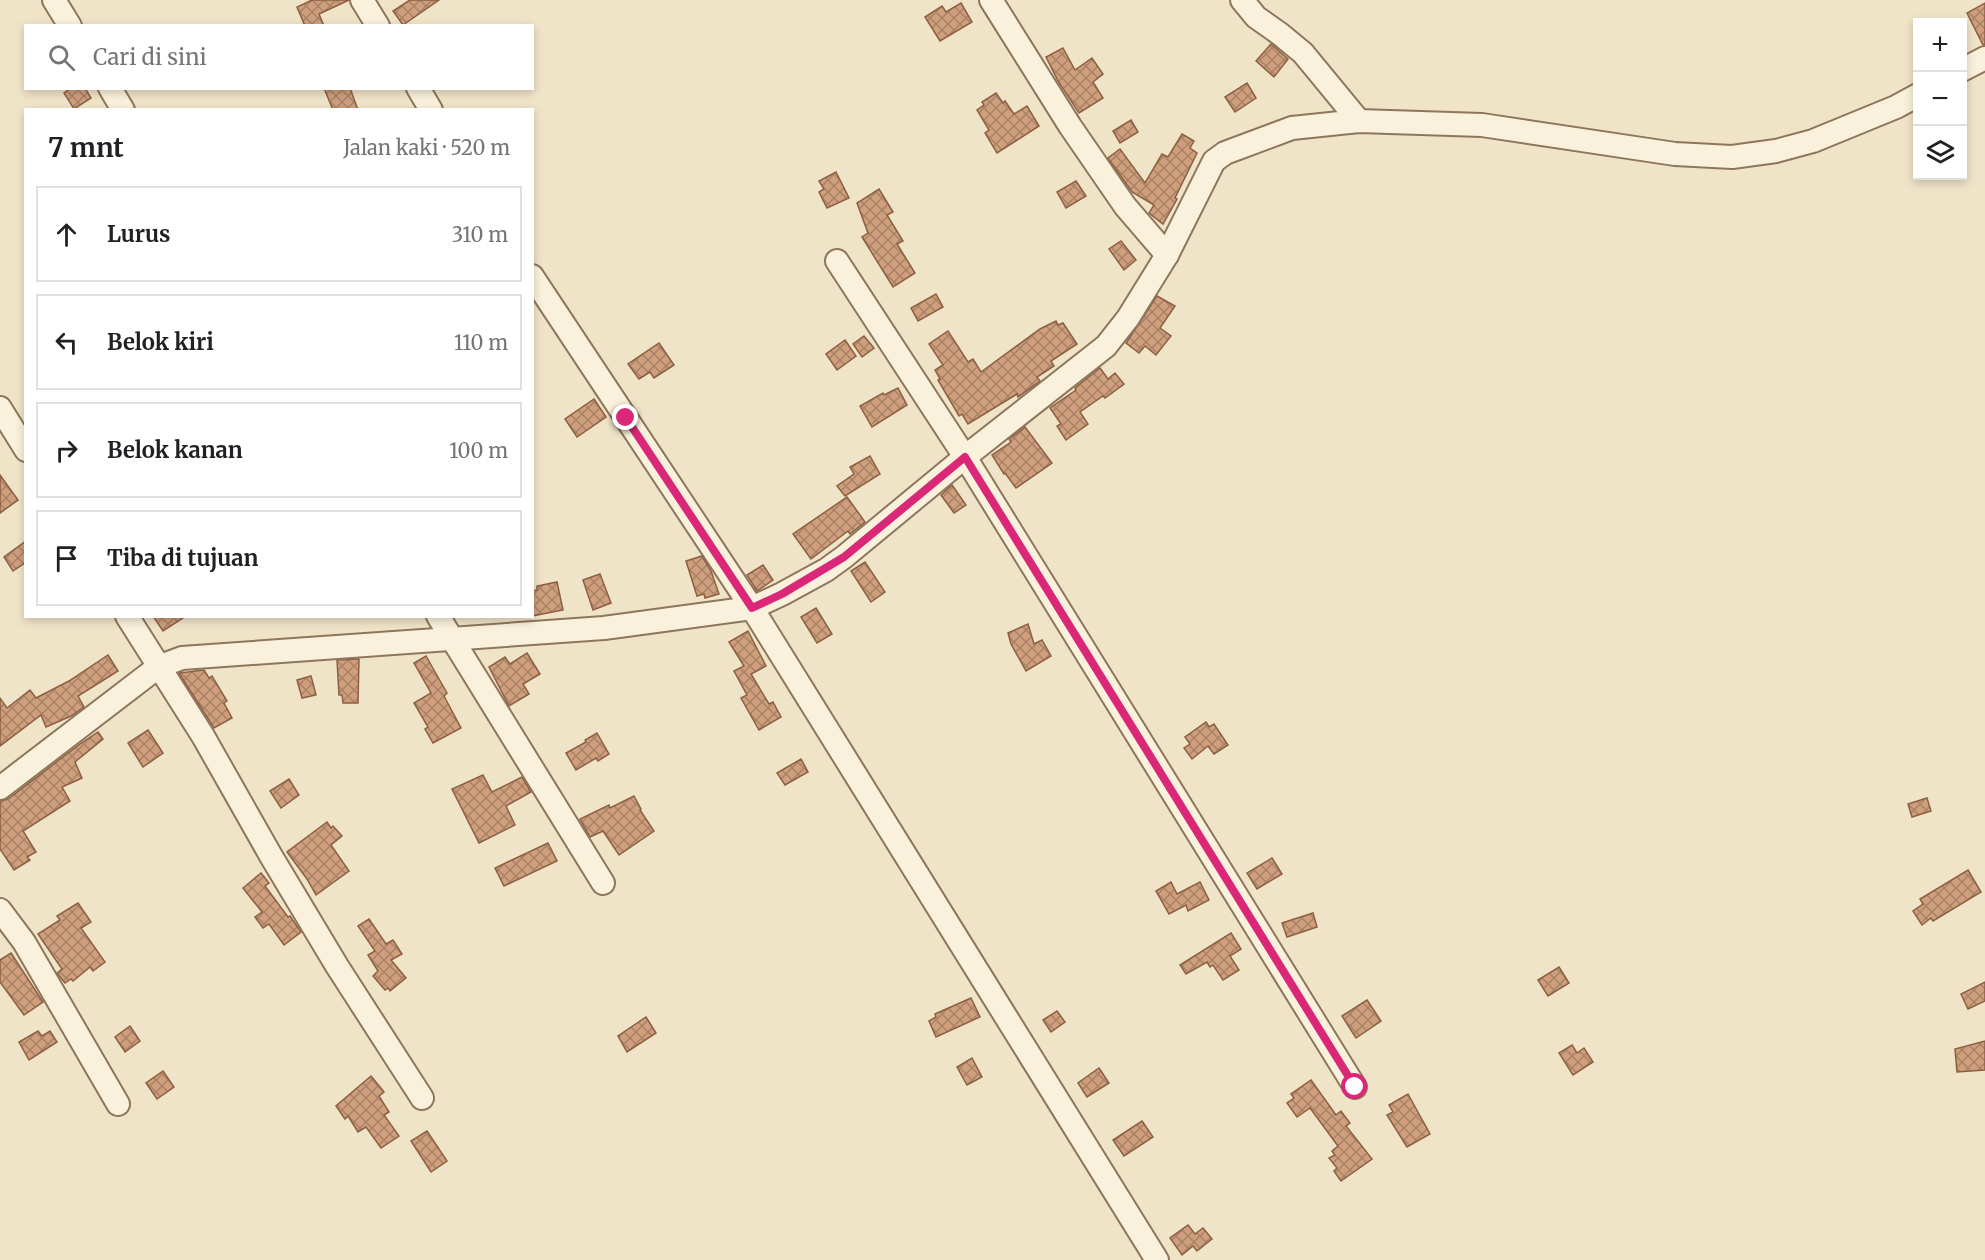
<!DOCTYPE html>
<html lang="id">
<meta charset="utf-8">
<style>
:root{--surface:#fff;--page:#f6f6f6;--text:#202124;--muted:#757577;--line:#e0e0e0}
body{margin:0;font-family:Merriweather,serif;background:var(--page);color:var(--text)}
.controls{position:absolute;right:18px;top:18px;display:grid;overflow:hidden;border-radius:0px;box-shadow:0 3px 9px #0003}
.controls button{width:54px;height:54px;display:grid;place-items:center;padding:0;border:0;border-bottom:2px solid var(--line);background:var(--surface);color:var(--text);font:30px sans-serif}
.stop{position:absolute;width:18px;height:18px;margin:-14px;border:4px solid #db2777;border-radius:50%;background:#fff}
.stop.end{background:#db2777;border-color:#fff;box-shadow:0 2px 6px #0008}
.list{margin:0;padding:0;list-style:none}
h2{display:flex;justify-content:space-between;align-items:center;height:78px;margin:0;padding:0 24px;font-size:26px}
h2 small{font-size:20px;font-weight:400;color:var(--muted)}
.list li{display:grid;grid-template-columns:39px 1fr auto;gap:18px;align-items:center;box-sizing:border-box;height:96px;margin:0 12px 12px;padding:0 12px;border:2px solid var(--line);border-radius:0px}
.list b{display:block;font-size:22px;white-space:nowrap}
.list em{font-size:20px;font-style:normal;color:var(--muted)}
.icon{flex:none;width:33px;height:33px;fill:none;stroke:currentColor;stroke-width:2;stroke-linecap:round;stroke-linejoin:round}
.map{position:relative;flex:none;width:1985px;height:1260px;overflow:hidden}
.search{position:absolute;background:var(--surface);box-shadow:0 3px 9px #0003;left:24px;top:24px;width:510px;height:66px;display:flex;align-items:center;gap:15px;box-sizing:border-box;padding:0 21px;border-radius:0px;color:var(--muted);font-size:22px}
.panel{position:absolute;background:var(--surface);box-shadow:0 3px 9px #0003;left:24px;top:108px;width:510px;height:510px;border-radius:0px}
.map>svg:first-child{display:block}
.building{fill:url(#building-cross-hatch);stroke:#8d5f41;stroke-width:1.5}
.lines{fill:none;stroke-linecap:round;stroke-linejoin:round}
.minor-casing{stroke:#8d765c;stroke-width:26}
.minor{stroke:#faf1dc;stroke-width:22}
.route{stroke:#db2777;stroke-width:8}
</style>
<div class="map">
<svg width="1985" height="1260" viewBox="0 0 1985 1260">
<defs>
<pattern id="building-cross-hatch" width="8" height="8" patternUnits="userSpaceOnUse" patternTransform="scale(1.5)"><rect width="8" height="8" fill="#cf9f7d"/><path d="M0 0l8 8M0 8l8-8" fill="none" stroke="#a98266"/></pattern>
</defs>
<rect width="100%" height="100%" fill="#f0e4c8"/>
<!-- building -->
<g class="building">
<polygon points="312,0 349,0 319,14 324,26 305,26 297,7"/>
<polygon points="410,0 439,0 403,25 393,11"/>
<polygon points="961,3 972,22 940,41 925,17 942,6 946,12"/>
<polygon points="1985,3 1985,45 1983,45 1967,13"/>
<polygon points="1271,44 1288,59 1274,77 1256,61"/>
<polygon points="1063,48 1075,70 1092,58 1103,74 1093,82 1103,98 1079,113 1058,81 1046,57"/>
<polygon points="1247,83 1256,98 1235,112 1225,97"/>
<polygon points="71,88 85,88 91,98 74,109 64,93"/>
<polygon points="324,88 350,88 358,110 333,110"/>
<polygon points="996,93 1003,103 1005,101 1014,114 1027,106 1039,126 997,153 985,133 989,130 977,110 984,105 982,102"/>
<polygon points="1131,120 1138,132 1120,143 1113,131"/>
<polygon points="1182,134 1194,141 1190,148 1197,153 1175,198 1177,199 1163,224 1149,213 1154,205 1132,192 1108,158 1120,149 1145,183 1162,154 1168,157"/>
<polygon points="836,172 849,198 827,208 819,192 824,189 819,181"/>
<polygon points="1076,181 1086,196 1066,208 1057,192"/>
<polygon points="879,189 893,212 887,215 903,241 897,244 915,273 893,287 862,237 868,233 857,203"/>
<polygon points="1121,241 1136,260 1124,270 1109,249"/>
<polygon points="936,294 943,307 918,321 911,308"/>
<polygon points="1157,296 1175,306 1160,328 1171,336 1156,355 1145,346 1139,353 1126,343"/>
<polygon points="1056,321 1058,325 1063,323 1077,344 1051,361 1054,366 1037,377 1040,381 1018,397 1017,394 968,424 962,414 959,416 938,380 940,379 935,370 943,365 929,344 948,331 968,362 973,359 981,372 1040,329"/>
<polygon points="864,336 874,348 862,357 853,344"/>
<polygon points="845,340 856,356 837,370 826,354"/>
<polygon points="659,343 674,365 654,378 650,372 639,379 628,364"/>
<polygon points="1100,368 1108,379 1115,373 1124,384 1105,398 1103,396 1080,412 1088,424 1066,440 1057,426 1061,424 1050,408 1076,390 1075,388"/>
<polygon points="898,388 907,405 872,427 860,406 883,393 884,395"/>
<polygon points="594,399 606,417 577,437 565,419"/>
<polygon points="1025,427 1052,463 1016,488 1005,473 1004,474 992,455 1011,442 1009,439"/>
<polygon points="870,456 880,474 845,496 837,486 854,474 850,467"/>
<polygon points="0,475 18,500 0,513"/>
<polygon points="952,485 966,505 954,513 941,495"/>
<polygon points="847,497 865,522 850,534 848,531 811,559 793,534"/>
<polygon points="26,541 26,562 13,571 4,557"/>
<polygon points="702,556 711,571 719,594 705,598 704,594 697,596 686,561"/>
<polygon points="865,562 885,592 871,602 851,571"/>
<polygon points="763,565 773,580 757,591 747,575"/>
<polygon points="600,574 611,603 593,610 583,580"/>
<polygon points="557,582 563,610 532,616 532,591 537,590 537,586"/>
<polygon points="816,608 832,634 817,643 801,617"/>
<polygon points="153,616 186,616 163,631"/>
<polygon points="1028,624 1034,644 1042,640 1051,656 1026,671 1011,644 1008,633"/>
<polygon points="748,631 766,666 751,674 769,704 773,702 781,717 759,730 741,698 747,695 734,671 744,666 729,642"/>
<polygon points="527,653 540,674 523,684 529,694 509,706 489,667 505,657 510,664"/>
<polygon points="108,655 118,671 78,696 84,707 71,716 46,727 41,715 0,746 0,698 7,708 30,690 36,698 69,681"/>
<polygon points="426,656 447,693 444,696 461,728 433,743 425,729 428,727 414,703 431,693 414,663"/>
<polygon points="359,659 358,703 343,703 342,695 339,695 337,660"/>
<polygon points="204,670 209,678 212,676 227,701 224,703 232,718 214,728 179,673"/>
<polygon points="311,676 316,695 302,698 297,680"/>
<polygon points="1206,722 1209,727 1214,724 1228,745 1214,754 1208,746 1192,759 1184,748 1190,744 1185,737"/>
<polygon points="148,730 163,753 143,767 128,743"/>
<polygon points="98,732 103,739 75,762 82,778 62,787 70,801 23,831 36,852 27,857 30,860 14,870 0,849 0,801 8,799 80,744"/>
<polygon points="597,733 609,754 598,761 596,758 576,770 566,753 586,742 585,740"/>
<polygon points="801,759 808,772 785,785 777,773"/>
<polygon points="483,775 492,792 522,777 531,792 506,806 515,825 479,843 452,789"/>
<polygon points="289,779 299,795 281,808 270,791"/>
<polygon points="634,796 641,809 640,810 654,831 619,855 603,831 590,837 580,819 609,805 610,808"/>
<polygon points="1927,798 1931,811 1912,817 1908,804"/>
<polygon points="327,822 331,828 333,826 342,836 331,845 349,871 316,895 307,879 287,852"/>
<polygon points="548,843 557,861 504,886 495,868"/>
<polygon points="1272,858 1282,874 1257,889 1247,873"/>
<polygon points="1968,870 1981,892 1933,921 1931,918 1922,925 1913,911 1923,904 1920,899"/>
<polygon points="261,873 269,883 265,886 288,917 290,916 301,932 284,945 269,924 263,928 255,917 262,912 243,888"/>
<polygon points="1171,882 1177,894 1200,882 1209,900 1188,911 1186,905 1169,914 1156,891"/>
<polygon points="78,903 91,922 81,928 105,962 93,971 90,967 73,981 71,979 65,983 57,973 62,969 38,934 60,920 57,916"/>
<polygon points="1313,913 1317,927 1287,937 1282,923"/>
<polygon points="369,919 386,944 393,940 402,954 391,960 406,978 390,991 388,988 385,990 373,976 378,971 368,955 375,951 358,926"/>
<polygon points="1231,933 1241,949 1230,956 1239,970 1223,980 1213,965 1210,967 1207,962 1186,974 1180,965"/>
<polygon points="11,953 43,1002 24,1015 0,982 0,960"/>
<polygon points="1559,967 1569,983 1548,996 1538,980"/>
<polygon points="1985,982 1985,1001 1968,1009 1961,994"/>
<polygon points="971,998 980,1017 936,1037 929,1021 936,1017 935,1014"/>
<polygon points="1367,1000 1381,1021 1356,1038 1342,1016"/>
<polygon points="1057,1011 1065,1022 1051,1032 1043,1020"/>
<polygon points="646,1017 656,1033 627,1052 618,1036"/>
<polygon points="130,1026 140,1041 125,1052 115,1037"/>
<polygon points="38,1031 42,1036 50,1031 57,1042 29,1060 19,1042"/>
<polygon points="1985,1041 1985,1070 1957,1072 1955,1049"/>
<polygon points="1572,1045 1577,1053 1584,1048 1593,1062 1573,1075 1559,1053"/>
<polygon points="972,1058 982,1077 967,1085 957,1067"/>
<polygon points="1099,1068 1109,1083 1087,1097 1078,1083"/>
<polygon points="163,1071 174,1087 157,1099 146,1083"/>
<polygon points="371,1076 384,1092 379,1096 389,1112 384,1115 399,1136 381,1148 366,1127 358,1132 348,1116 345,1119 336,1106"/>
<polygon points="1311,1080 1336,1115 1341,1111 1350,1123 1346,1126 1372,1159 1341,1181 1334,1171 1337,1168 1329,1158 1335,1155 1332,1151 1338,1146 1310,1108 1297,1117 1287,1103 1294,1098 1291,1094"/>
<polygon points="1408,1094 1430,1134 1407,1147 1387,1115 1393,1112 1389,1105"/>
<polygon points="1142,1121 1153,1137 1124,1156 1113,1140"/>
<polygon points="427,1131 447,1161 431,1172 411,1141"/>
<polygon points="1188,1225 1195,1234 1203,1228 1212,1239 1197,1251 1193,1246 1182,1255 1170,1238"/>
</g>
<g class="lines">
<!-- minor casing -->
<g class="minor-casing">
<g id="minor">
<polyline points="54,0 70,26"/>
<polyline points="362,0 378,26"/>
<polyline points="991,0 1070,126 1125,206 1167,255"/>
<polyline points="1242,0 1256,17 1280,34 1303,53 1359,121"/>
<polyline points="1962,70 1985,58"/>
<polyline points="110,88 123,110"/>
<polyline points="418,88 431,110"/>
<polyline points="837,261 965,457 1355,1087"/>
<polyline points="532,276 752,608 1157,1260"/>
<polyline points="0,408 26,450"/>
<polyline points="127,616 203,736 271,856 337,966 422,1098"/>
<polyline points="438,616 603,883"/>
<polyline points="0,788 158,667 182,658 604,628 752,608 782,594 826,570 844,557 965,457 1106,346 1128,318 1167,255 1214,161 1225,153 1292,128 1359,121 1482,125 1675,154 1732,157 1776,151 1813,141 1896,107 1918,95"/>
<polyline points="0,910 24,942 118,1104"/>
</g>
</g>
<!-- minor -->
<use href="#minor" class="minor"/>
</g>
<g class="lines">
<!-- route -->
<polyline class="route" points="626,418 752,608 782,594 844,557 965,457 1355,1087"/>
</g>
</svg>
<div class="controls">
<button>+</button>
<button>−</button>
<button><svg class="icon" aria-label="layers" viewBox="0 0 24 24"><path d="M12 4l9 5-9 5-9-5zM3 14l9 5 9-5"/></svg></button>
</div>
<div class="stop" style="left:1355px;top:1087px"></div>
<div class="stop end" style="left:626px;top:418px"></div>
<div class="search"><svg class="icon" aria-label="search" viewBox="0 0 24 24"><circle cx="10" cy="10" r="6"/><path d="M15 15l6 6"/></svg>Cari di sini</div>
<section class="panel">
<h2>7 mnt<small>Jalan kaki · 520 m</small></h2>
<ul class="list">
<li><svg class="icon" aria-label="ahead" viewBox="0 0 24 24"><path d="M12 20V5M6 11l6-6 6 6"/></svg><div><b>Lurus</b></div><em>310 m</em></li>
<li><svg class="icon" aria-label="left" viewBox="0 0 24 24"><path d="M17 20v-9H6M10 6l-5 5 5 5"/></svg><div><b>Belok kiri</b></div><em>110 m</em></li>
<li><svg class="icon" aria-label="right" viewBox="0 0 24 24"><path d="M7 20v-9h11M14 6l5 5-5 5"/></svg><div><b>Belok kanan</b></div><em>100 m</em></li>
<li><svg class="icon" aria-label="arrive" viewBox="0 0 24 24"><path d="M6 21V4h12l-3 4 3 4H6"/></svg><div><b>Tiba di tujuan</b></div></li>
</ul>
</section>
</div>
